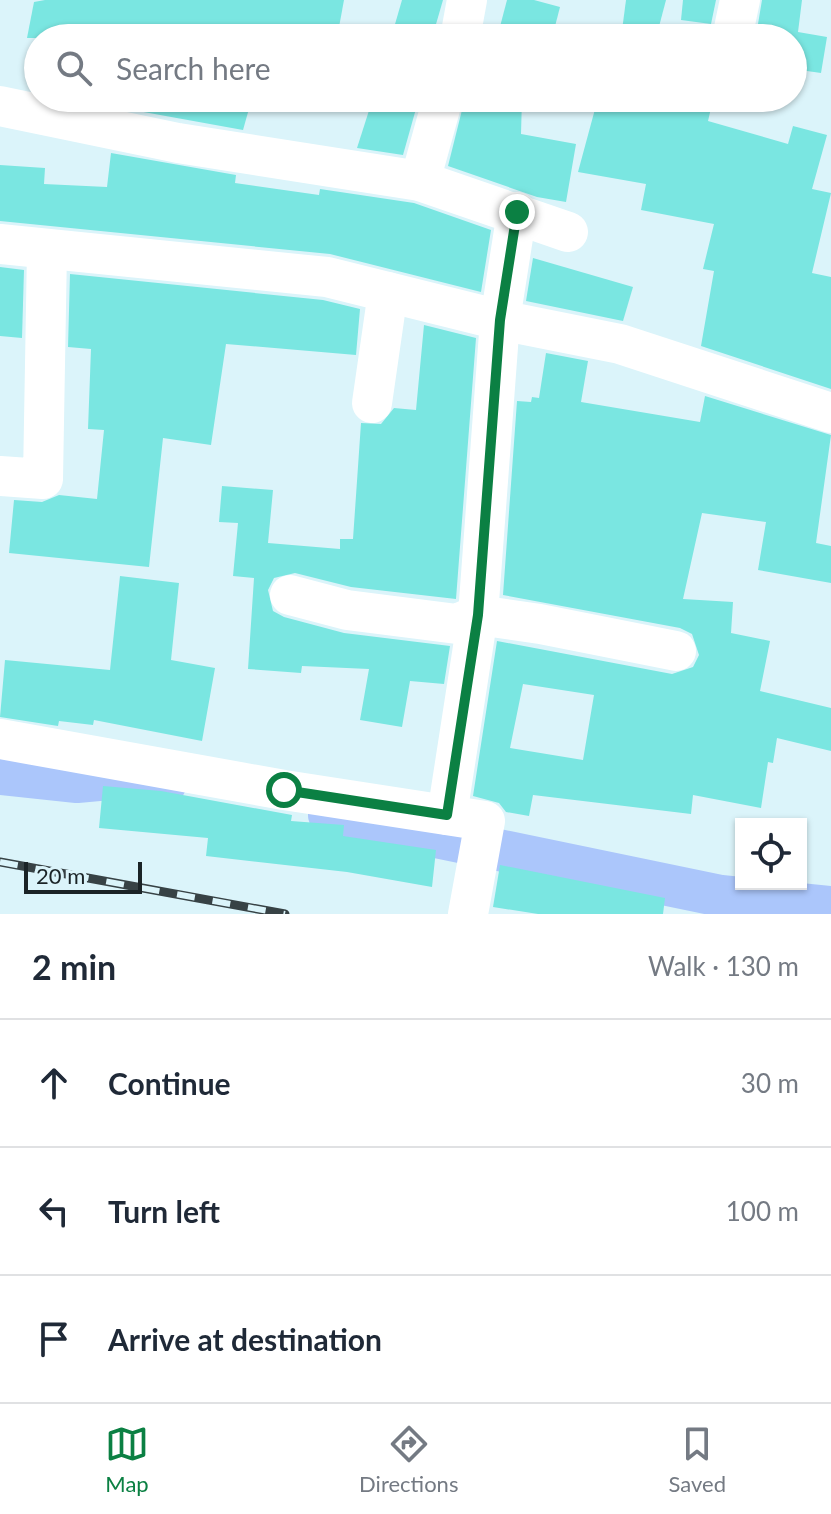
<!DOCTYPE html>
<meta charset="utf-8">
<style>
:root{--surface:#fff;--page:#f6f6f7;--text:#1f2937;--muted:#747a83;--line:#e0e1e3;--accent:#0b8043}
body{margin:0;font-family:Lato,sans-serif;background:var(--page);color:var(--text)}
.controls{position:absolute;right:24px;bottom:24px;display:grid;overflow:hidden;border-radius:0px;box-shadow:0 2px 6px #0004}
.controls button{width:72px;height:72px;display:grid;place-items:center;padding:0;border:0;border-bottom:2px solid var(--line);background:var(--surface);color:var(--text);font:40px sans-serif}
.scale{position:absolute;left:24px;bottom:20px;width:118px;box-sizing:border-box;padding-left:8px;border:4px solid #1a2326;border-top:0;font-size:22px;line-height:28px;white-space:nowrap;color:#1a2326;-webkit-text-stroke:6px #dbf4fa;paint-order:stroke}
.stop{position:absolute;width:24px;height:24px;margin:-18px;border:6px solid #0b8043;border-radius:50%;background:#fff}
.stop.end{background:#0b8043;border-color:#fff;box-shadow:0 2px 8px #0008}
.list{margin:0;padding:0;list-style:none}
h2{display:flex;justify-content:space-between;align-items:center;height:104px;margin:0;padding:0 32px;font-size:34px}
h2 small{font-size:26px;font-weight:400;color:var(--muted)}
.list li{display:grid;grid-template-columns:52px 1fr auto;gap:24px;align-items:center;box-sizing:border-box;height:128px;padding:0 32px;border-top:2px solid var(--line)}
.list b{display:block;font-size:30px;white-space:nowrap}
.list em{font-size:26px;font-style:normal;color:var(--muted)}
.icon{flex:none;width:44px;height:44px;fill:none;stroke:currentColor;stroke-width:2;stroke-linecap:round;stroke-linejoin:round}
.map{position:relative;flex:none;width:831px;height:914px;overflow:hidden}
.search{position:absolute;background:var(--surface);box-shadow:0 2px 6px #0004;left:24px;right:24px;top:24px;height:88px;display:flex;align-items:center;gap:20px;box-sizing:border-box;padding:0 28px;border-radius:44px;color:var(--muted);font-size:30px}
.sheet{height:488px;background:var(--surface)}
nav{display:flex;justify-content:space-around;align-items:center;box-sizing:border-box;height:112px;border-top:2px solid var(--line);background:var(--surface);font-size:22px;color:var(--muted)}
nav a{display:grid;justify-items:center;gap:4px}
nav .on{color:var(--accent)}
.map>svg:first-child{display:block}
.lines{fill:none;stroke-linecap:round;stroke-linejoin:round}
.canal{stroke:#abc6fb;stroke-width:42}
.building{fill:#7ae6e1;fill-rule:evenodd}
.street{stroke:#fff;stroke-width:40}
.rail-casing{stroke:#374245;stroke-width:9}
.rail{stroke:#dbf4fa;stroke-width:6;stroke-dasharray:18;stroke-linecap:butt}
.route{stroke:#0b8043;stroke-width:10}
</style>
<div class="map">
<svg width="831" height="914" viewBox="0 0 831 914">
<rect width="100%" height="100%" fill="#dbf4fa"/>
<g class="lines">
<!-- canal -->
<g class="canal">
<polyline points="0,774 77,782 131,777 166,783"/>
<polyline points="329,815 721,896 831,907"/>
</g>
</g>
<!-- building -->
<g class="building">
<polygon points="45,0 344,0 337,38 27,38 34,2"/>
<polygon points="402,0 443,0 432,38 391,38"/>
<polygon points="507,0 534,0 560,7 552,38 497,38"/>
<polygon points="626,0 666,0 656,38 621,38"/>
<polygon points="683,0 716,0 711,24 681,20"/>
<polygon points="762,0 802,0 798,32 827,37 821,73 793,69 793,38 766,38 768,31 757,30"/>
<polygon points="118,98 252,98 243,130 116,107"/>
<polygon points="373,98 419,98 403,155 357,148"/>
<polygon points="465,98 522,98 521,134 576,144 566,202 537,197 448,166"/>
<polygon points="598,98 690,98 712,104 708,121 788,144 793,126 827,135 812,189 831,193 812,273 831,277 831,389 701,346 714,271 703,269 714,224 641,210 646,184 578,172"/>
<polygon points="111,153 236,175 235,183 319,195 320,189 414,203 491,230 481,292 330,254 0,221 0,165 45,168 44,184 107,187"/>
<polygon points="533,258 633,287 623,321 526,301"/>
<polygon points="0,267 24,270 22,338 0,336"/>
<polygon points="70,274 323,300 360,309 356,355 226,344 211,445 163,438 149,567 9,553 14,500 42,502 59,495 97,499 104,430 88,429 91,349 68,347"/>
<polygon points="424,325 476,338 456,599 351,587 295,573 274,578 268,590 273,611 284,617 344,633 450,646 444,684 410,681 402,727 360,720 369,669 302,666 301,673 248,669 254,578 233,576 238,523 219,522 222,486 273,490 268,543 340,549 340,539 353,539 361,423 381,424 394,408 416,410"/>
<path d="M546 353 588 361 581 402 700 422 705 396 831 435 816 543 831 546V583L758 570 766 522 702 513 683 599 733 602 731 633 770 641 760 691 831 708V751L777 738 773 763 768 762 761 808 693 795 691 814 533 795 529 816 506 812 499 803 473 796 497 641 672 674 693 667 699 655 692 634 680 628 503 595 517 401 531 402 532 397 539 398ZM523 684 594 695 583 760 510 748Z"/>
<polygon points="120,576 179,583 171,660 215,668 202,741 94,720 93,725 59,721 58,726 0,717 5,660 110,670"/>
<polygon points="103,786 161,791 292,815 291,821 344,825 343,836 436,850 432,887 347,872 206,856 208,838 99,828"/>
<polygon points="500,865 665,898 663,914 538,914 493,907"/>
</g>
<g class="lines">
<!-- street -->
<g class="street">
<polyline points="460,38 467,0"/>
<polyline points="732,38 740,0"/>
<polyline points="0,106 178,143 420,181 568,232"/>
<polyline points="420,181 443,98"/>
<polyline points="517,212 500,320 620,344 831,413"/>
<polyline points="0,244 327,277 500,320 478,615 447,815"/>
<polyline points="372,403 388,292"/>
<polyline points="0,476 43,479 47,250"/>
<polyline points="290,595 347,610 457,624 478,615 540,624 676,651"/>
<polyline points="0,739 284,790 485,821 468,914"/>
</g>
<!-- rail casing -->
<g class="rail-casing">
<polyline id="rail" points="0,862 285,914"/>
</g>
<!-- rail -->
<use href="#rail" class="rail"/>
</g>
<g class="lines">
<!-- route -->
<polyline class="route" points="284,790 447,815 478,615 500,320 517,212"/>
</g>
</svg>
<div class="controls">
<button><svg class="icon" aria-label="locate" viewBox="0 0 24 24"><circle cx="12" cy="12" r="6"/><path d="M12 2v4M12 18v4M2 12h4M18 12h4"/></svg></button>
</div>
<div class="scale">20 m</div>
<div class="stop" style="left:284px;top:790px"></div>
<div class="stop end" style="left:517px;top:212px"></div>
<div class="search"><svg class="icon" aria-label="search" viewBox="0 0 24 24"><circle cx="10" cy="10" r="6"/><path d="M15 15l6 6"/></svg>Search here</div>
</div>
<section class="sheet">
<h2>2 min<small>Walk · 130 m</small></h2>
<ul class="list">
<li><svg class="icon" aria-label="ahead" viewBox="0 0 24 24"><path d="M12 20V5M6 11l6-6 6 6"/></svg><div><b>Continue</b></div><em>30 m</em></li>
<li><svg class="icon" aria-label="left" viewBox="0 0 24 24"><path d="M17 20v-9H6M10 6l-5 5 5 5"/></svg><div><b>Turn left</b></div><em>100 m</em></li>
<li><svg class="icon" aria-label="arrive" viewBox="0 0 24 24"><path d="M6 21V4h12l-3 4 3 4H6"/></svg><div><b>Arrive at destination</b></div></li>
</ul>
</section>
<nav>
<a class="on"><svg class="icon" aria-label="map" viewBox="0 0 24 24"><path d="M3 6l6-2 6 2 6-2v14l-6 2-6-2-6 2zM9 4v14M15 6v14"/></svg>Map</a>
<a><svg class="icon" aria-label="directions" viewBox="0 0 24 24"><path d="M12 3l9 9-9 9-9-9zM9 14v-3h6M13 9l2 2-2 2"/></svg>Directions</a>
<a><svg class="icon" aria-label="saved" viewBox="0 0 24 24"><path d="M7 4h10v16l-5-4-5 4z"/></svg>Saved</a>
</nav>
